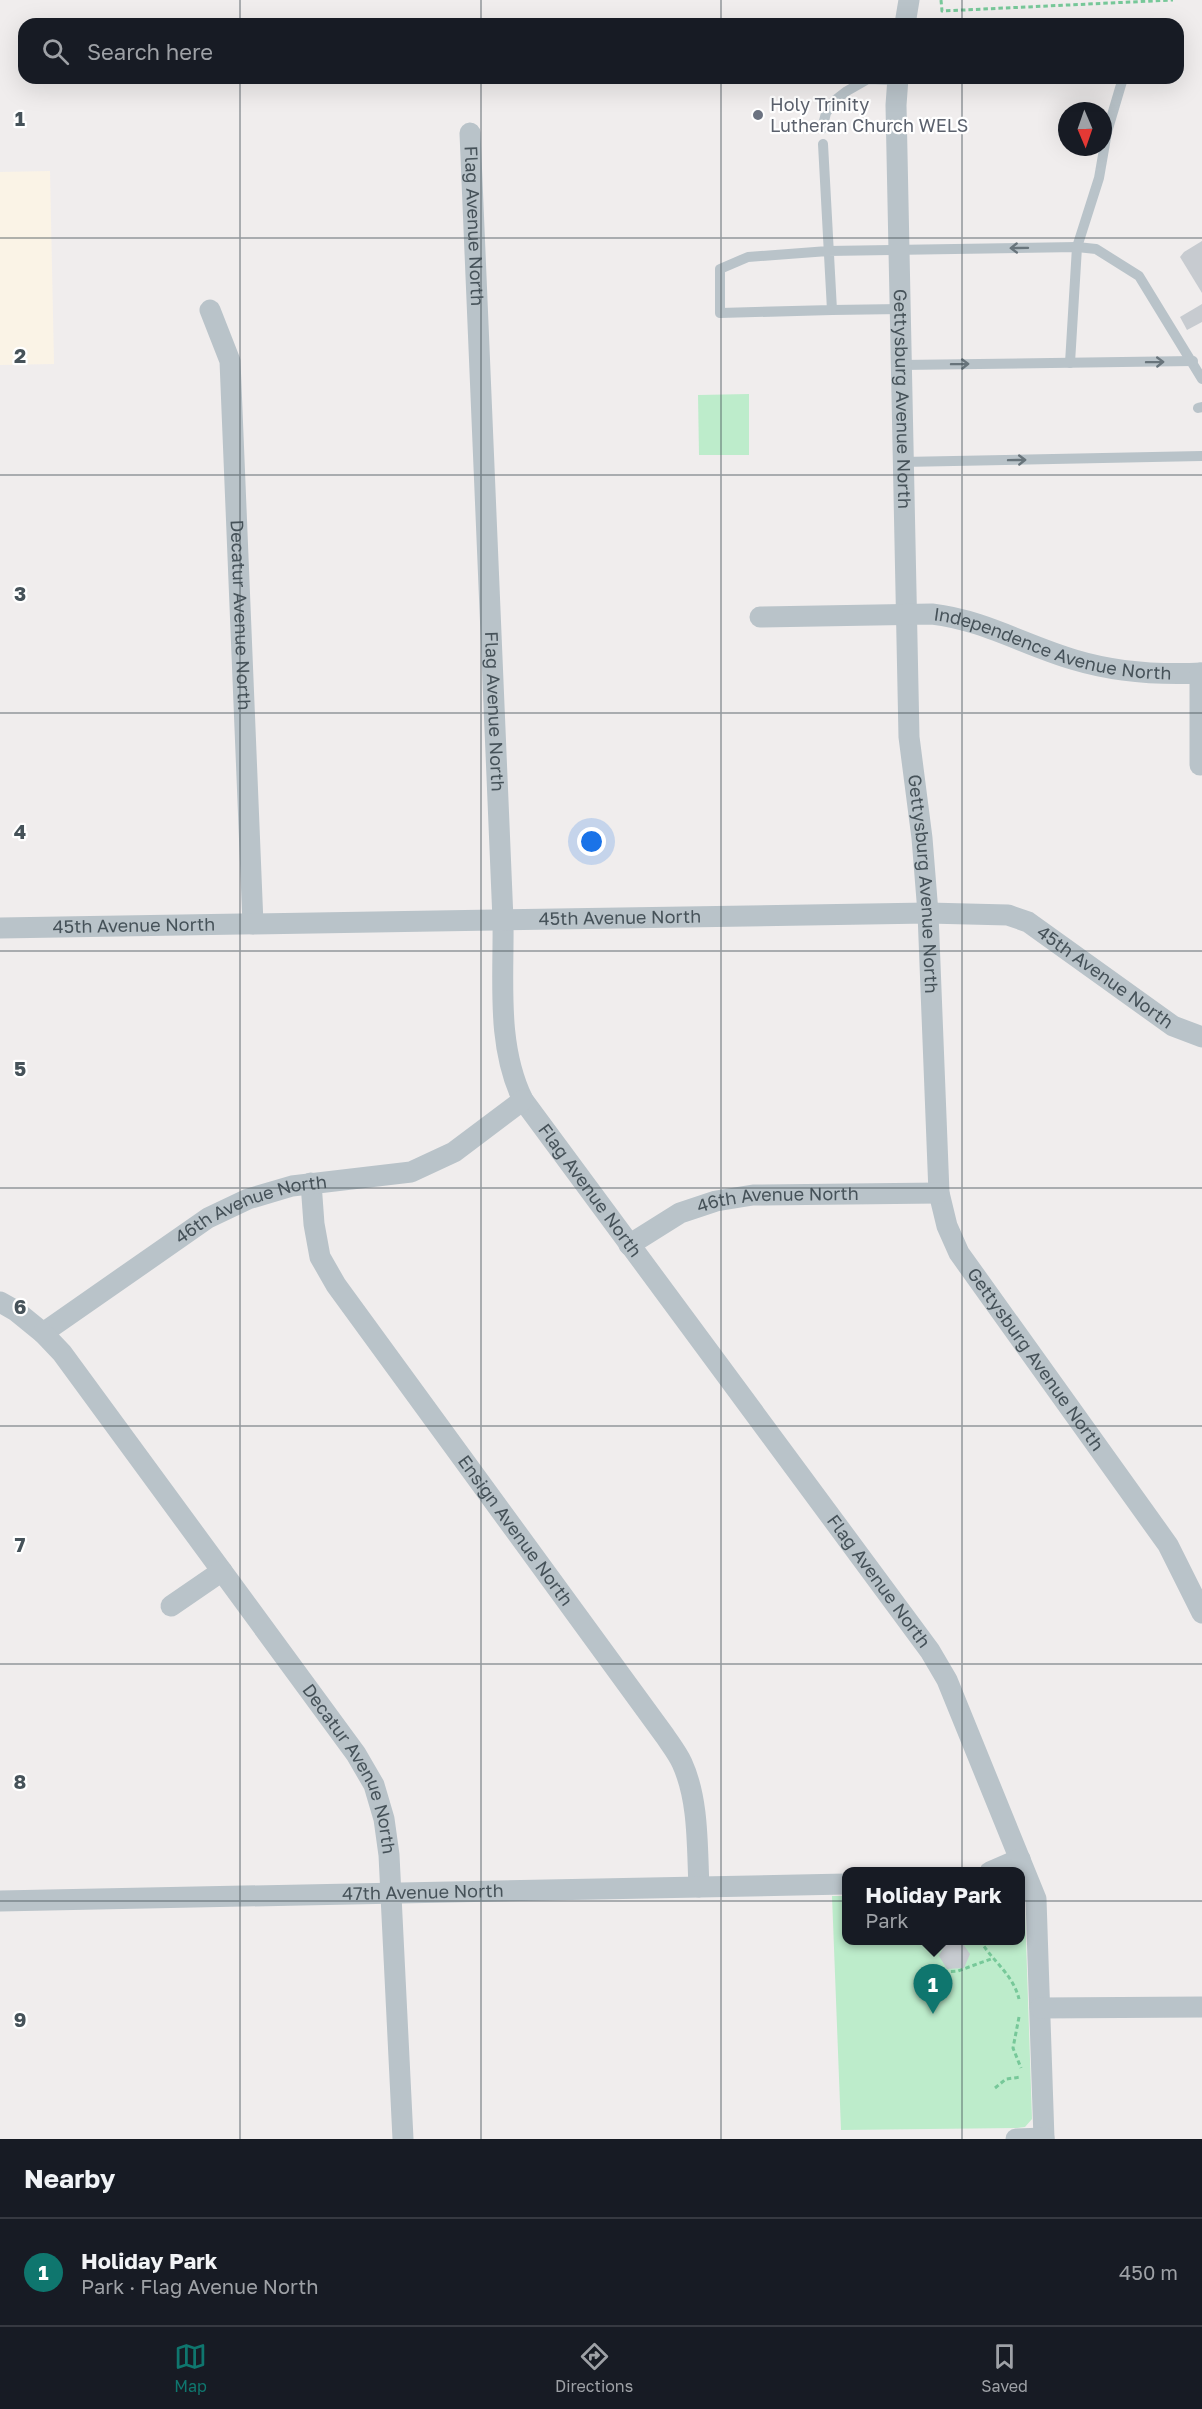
<!DOCTYPE html>
<meta charset="utf-8">
<style>
:root{--surface:#171b24;--page:#20242c;--text:#f1f3f6;--muted:#9ea1a6;--line:#363941;--accent:#0f766e}
body{margin:0;font-family:"Golos Text",sans-serif;background:var(--page);color:var(--text)}
.compass{position:absolute;left:1058px;top:102px;width:54px;height:54px;border-radius:50%;background:var(--surface);box-shadow:0 6px 24px #0002;rotate:178deg}
.you{position:absolute;left:592px;top:842px;width:21px;height:21px;margin:-15px;border:4px solid #fff;border-radius:50%;background:#1a73e8;box-shadow:0 0 0 9px #1a73e833}
.badge{display:grid;place-items:center;width:39px;height:39px;border-radius:50%;background:var(--accent);color:#fff;font-size:20px;font-weight:700}
.pin{position:absolute;translate:-50% -50px;filter:drop-shadow(0 2px 3px #0008)}
.pin::after{content:'';position:absolute;top:32px;width:21px;height:18px;background:inherit;clip-path:polygon(0 0,100% 0,50% 100%)}
.popup{position:absolute;left:842px;top:1867px;width:183px;height:78px;box-sizing:border-box;display:grid;place-content:center;border-radius:12px;background:var(--surface);filter:drop-shadow(0 2px 4px #0005);font-size:20px;white-space:nowrap;color:var(--muted)}
.popup b{font-size:22px;color:var(--text)}
.popup::after{content:'';position:absolute;left:50%;top:100%;margin-left:-12px;border:12px solid transparent;border-top-color:var(--surface)}
.list{margin:0;padding:0;list-style:none}
h2{display:flex;justify-content:space-between;align-items:center;height:78px;margin:0;padding:0 24px;font-size:26px}
h2 small{font-size:20px;font-weight:400;color:var(--muted)}
.list li{display:grid;grid-template-columns:39px 1fr auto;gap:18px;align-items:center;box-sizing:border-box;height:108px;padding:0 24px;border-top:2px solid var(--line)}
.list b{display:block;font-size:22px;white-space:nowrap}
.list p{margin:0;font-size:20px;white-space:nowrap;color:var(--muted)}
.list em{font-size:20px;font-style:normal;color:var(--muted)}
.icon{flex:none;width:33px;height:33px;fill:none;stroke:currentColor;stroke-width:2;stroke-linecap:round;stroke-linejoin:round}
.map{position:relative;flex:none;width:1202px;height:2139px;overflow:hidden}
.search{position:absolute;background:var(--surface);box-shadow:0 6px 24px #0002;left:18px;right:18px;top:18px;height:66px;display:flex;align-items:center;gap:15px;box-sizing:border-box;padding:0 21px;border-radius:18px;color:var(--muted);font-size:22px}
.sheet{height:186px;background:var(--surface)}
nav{display:flex;justify-content:space-around;align-items:center;box-sizing:border-box;height:84px;border-top:2px solid var(--line);background:var(--surface);font-size:16px;color:var(--muted)}
nav a{display:grid;justify-items:center;gap:3px}
nav .on{color:var(--accent)}
.map>svg:first-child{display:block}
.commercial{fill:#faf3e6}
.green{fill:#bdeccb}
.building{fill:#c7cbd0}
.lines{fill:none;stroke-linecap:round;stroke-linejoin:round}
.path{stroke:#77c899;stroke-width:3;stroke-dasharray:4.5 3;stroke-linecap:butt}
.lane{stroke:#b9c3c9;stroke-width:10}
.street{stroke:#b9c3c9;stroke-width:21}
.oneway{stroke:#68747b}
.grid{fill:none;stroke:#465259;stroke-width:1.5;stroke-opacity:0.55}
.worship-dot{fill:#6b7280;stroke:#fff;stroke-width:2}
.labels{text-anchor:middle;stroke-width:4.5;stroke-linejoin:round;paint-order:stroke}
.worship-label{font-size:18px;fill:#5b616d;stroke:#fff;text-anchor:start}
.street-label{font-size:18px;fill:#465259;stroke:#fff}
.grid-label{font-size:20px;text-anchor:middle;font-weight:bold;fill:#465259;stroke:#fff;stroke-width:4.5;stroke-linejoin:round;paint-order:stroke}
</style>
<div class="map">
<svg width="1202" height="2139" viewBox="0 0 1202 2139">
<rect width="100%" height="100%" fill="#f0eded"/>
<!-- commercial -->
<polygon class="commercial" points="50,171 54,364 0,365 0,172"/>
<!-- green -->
<g class="green">
<polygon points="749,394 749,455 699,455 698,395"/>
<polygon points="1020,1890 1025,1910 1032,2119 1025,2127 1017,2128 841,2130 832,1896 846,1896 846,1940 1020,1940"/>
</g>
<!-- building -->
<g class="building">
<polygon points="1202,241 1202,293 1180,257 1184,252"/>
<polygon points="1202,304 1202,322 1187,330 1180,317"/>
<polygon points="961,1941 970,1954 964,1968 947,1969 939,1956 946,1942"/>
</g>
<g class="lines">
<!-- path -->
<g class="path">
<polyline points="941,0 942,11 1173,0"/>
<path d="M980 1940C992 1961 1013 1974 1019 1999"/>
<polyline points="921,1974 958,1971 991,1959"/>
<polyline points="1019,2017 1013,2048 1021,2068"/>
<polyline points="995,2088 1006,2079 1021,2077"/>
</g>
<!-- lane -->
<g class="lane">
<polyline points="822,129 826,113 834,101 847,91 868,79 898,80"/>
<polyline points="823,144 832,310 720,313 720,269 748,257 828,251 1077,247 1096,249 1139,276 1202,379"/>
<polyline points="832,310 901,309"/>
<polyline points="1070,363 1077,247 1099,178 1107,132 1123,78"/>
<polyline points="901,365 1193,361"/>
<polyline points="1198,408 1202,407"/>
<polyline points="902,462 1202,456"/>
</g>
<!-- street -->
<g class="street">
<polyline points="905,24 909,0"/>
<path id="s1" d="M898 78 896 105 909 737 922 838 928 913 939 1193 947 1226 959 1253 1168 1545 1202 1613"/>
<path id="s2" d="M470 133 503 920C504 980 496 1045 523 1100L930 1651 947 1680 1036 1899 1044 2139"/>
<path id="s3" d="M210 310 230 361 253 924"/>
<path id="s4" d="M760 617 932 614C984 620 1026 646 1075 660 1115 672 1161 675 1202 673"/>
<polyline points="1200,765 1200,673"/>
<path id="s5" d="M0 928 928 913 1008 915 1028 922 1173 1026 1202 1037"/>
<path id="s6" d="M311 1183 314 1224 320 1257 336 1285 665 1736C671 1745 678 1754 682 1763 699 1800 697 1847 699 1887"/>
<path id="s7" d="M629 1245 680 1213 716 1201 753 1195 939 1193"/>
<path id="s8" d="M0 1302 16 1311 43 1333 208 1218 248 1199 292 1186 411 1172 454 1152 523 1100"/>
<path id="s9" d="M43 1333 62 1353 356 1754 374 1785 384 1819 389 1855 403 2139"/>
<polyline points="171,1606 222,1571"/>
<polyline points="990,1872 1020,1859"/>
<path id="s10" d="M0 1901 846 1884"/>
<polyline points="1040,2008 1202,2007"/>
<polyline points="1016,2139 1044,2138"/>
</g>
</g>
<!-- one-way arrows -->
<defs><path id="oneway-shaft" d="M-6 0H5M1.5-3L5.5 0L1.5 3" fill="none" stroke-width="1.6" stroke-linecap="round" stroke-linejoin="round" transform="scale(1.5)"/></defs>
<g class="oneway">
<use href="#oneway-shaft" transform="translate(1019 248) rotate(179)"/>
<use href="#oneway-shaft" transform="translate(1155 362) rotate(-1)"/>
<use href="#oneway-shaft" transform="translate(960 364) rotate(-1)"/>
<use href="#oneway-shaft" transform="translate(1017 460) rotate(-1)"/>
</g>
<!-- grid -->
<path class="grid" d="M240 0V24M481 0V24M721 0V24M962 0V24M240 78V2139M481 78V2139M721 78V2139M962 78V2139M0 238H1202M0 475H1202M0 713H1202M0 951H1202M0 1188H1202M0 1426H1202M0 1664H1202M0 1901H1202"/>
<!-- markers -->
<circle class="worship-dot" cx="758" cy="115" r="6"/>
<g class="labels">
<!-- worship labels -->
<g class="worship-label">
<text x="770" y="111">Holy Trinity<tspan x="770" dy="21">Lutheran Church WELS</tspan></text>
</g>
<!-- street labels -->
<g class="street-label">
<text dy="6" stroke="none"><textPath href="#s2" startOffset="93">Flag Avenue North</textPath></text>
<text dy="6" stroke="none"><textPath href="#s1" startOffset="321">Gettysburg Avenue North</textPath></text>
<text dy="6" stroke="none"><textPath href="#s3" startOffset="309">Decatur Avenue North</textPath></text>
<text dy="6" stroke="none"><textPath href="#s4" startOffset="297">Independence Avenue North</textPath></text>
<text dy="6" stroke="none"><textPath href="#s2" startOffset="579">Flag Avenue North</textPath></text>
<text dy="6" stroke="none"><textPath href="#s1" startOffset="807">Gettysburg Avenue North</textPath></text>
<text dy="6" stroke="none"><textPath href="#s5" startOffset="620">45th Avenue North</textPath></text>
<text dy="6" stroke="none"><textPath href="#s5" startOffset="134">45th Avenue North</textPath></text>
<text dy="6" stroke="none"><textPath href="#s5" startOffset="1124">45th Avenue North</textPath></text>
<text dy="6" stroke="none"><textPath href="#s2" startOffset="1083">Flag Avenue North</textPath></text>
<text dy="6" stroke="none"><textPath href="#s7" startOffset="160">46th Avenue North</textPath></text>
<text dy="6" stroke="none"><textPath href="#s8" startOffset="298">46th Avenue North</textPath></text>
<text dy="6" stroke="none"><textPath href="#s1" startOffset="1311">Gettysburg Avenue North</textPath></text>
<text dy="6" stroke="none"><textPath href="#s6" startOffset="411">Ensign Avenue North</textPath></text>
<text dy="6" stroke="none"><textPath href="#s2" startOffset="1569">Flag Avenue North</textPath></text>
<text dy="6" stroke="none"><textPath href="#s9" startOffset="536">Decatur Avenue North</textPath></text>
<text dy="6" stroke="none"><textPath href="#s10" startOffset="423">47th Avenue North</textPath></text>
</g>
</g>
<g class="grid-label">
<text x="20" y="126">1</text>
<text x="20" y="363">2</text>
<text x="20" y="601">3</text>
<text x="20" y="839">4</text>
<text x="20" y="1076">5</text>
<text x="20" y="1314">6</text>
<text x="20" y="1552">7</text>
<text x="20" y="1789">8</text>
<text x="20" y="2027">9</text>
</g>
</svg>
<svg class="compass" viewBox="-18 -18 36 36"><path d="M0-13l5 13h-10z" fill="#e53935"/><path d="M0 13l5-13h-10z" fill="#9ea1a6"/></svg>
<div class="you"></div>
<div class="pin badge" style="left:933px;top:2014px">1</div>
<div class="popup"><b>Holiday Park</b>Park</div>
<div class="search"><svg class="icon" aria-label="search" viewBox="0 0 24 24"><circle cx="10" cy="10" r="6"/><path d="M15 15l6 6"/></svg>Search here</div>
</div>
<section class="sheet">
<h2>Nearby<small></small></h2>
<ul class="list">
<li><span class="badge">1</span><div><b>Holiday Park</b><p>Park · Flag Avenue North</p></div><em>450 m</em></li>
</ul>
</section>
<nav>
<a class="on"><svg class="icon" aria-label="map" viewBox="0 0 24 24"><path d="M3 6l6-2 6 2 6-2v14l-6 2-6-2-6 2zM9 4v14M15 6v14"/></svg>Map</a>
<a><svg class="icon" aria-label="directions" viewBox="0 0 24 24"><path d="M12 3l9 9-9 9-9-9zM9 14v-3h6M13 9l2 2-2 2"/></svg>Directions</a>
<a><svg class="icon" aria-label="saved" viewBox="0 0 24 24"><path d="M7 4h10v16l-5-4-5 4z"/></svg>Saved</a>
</nav>
